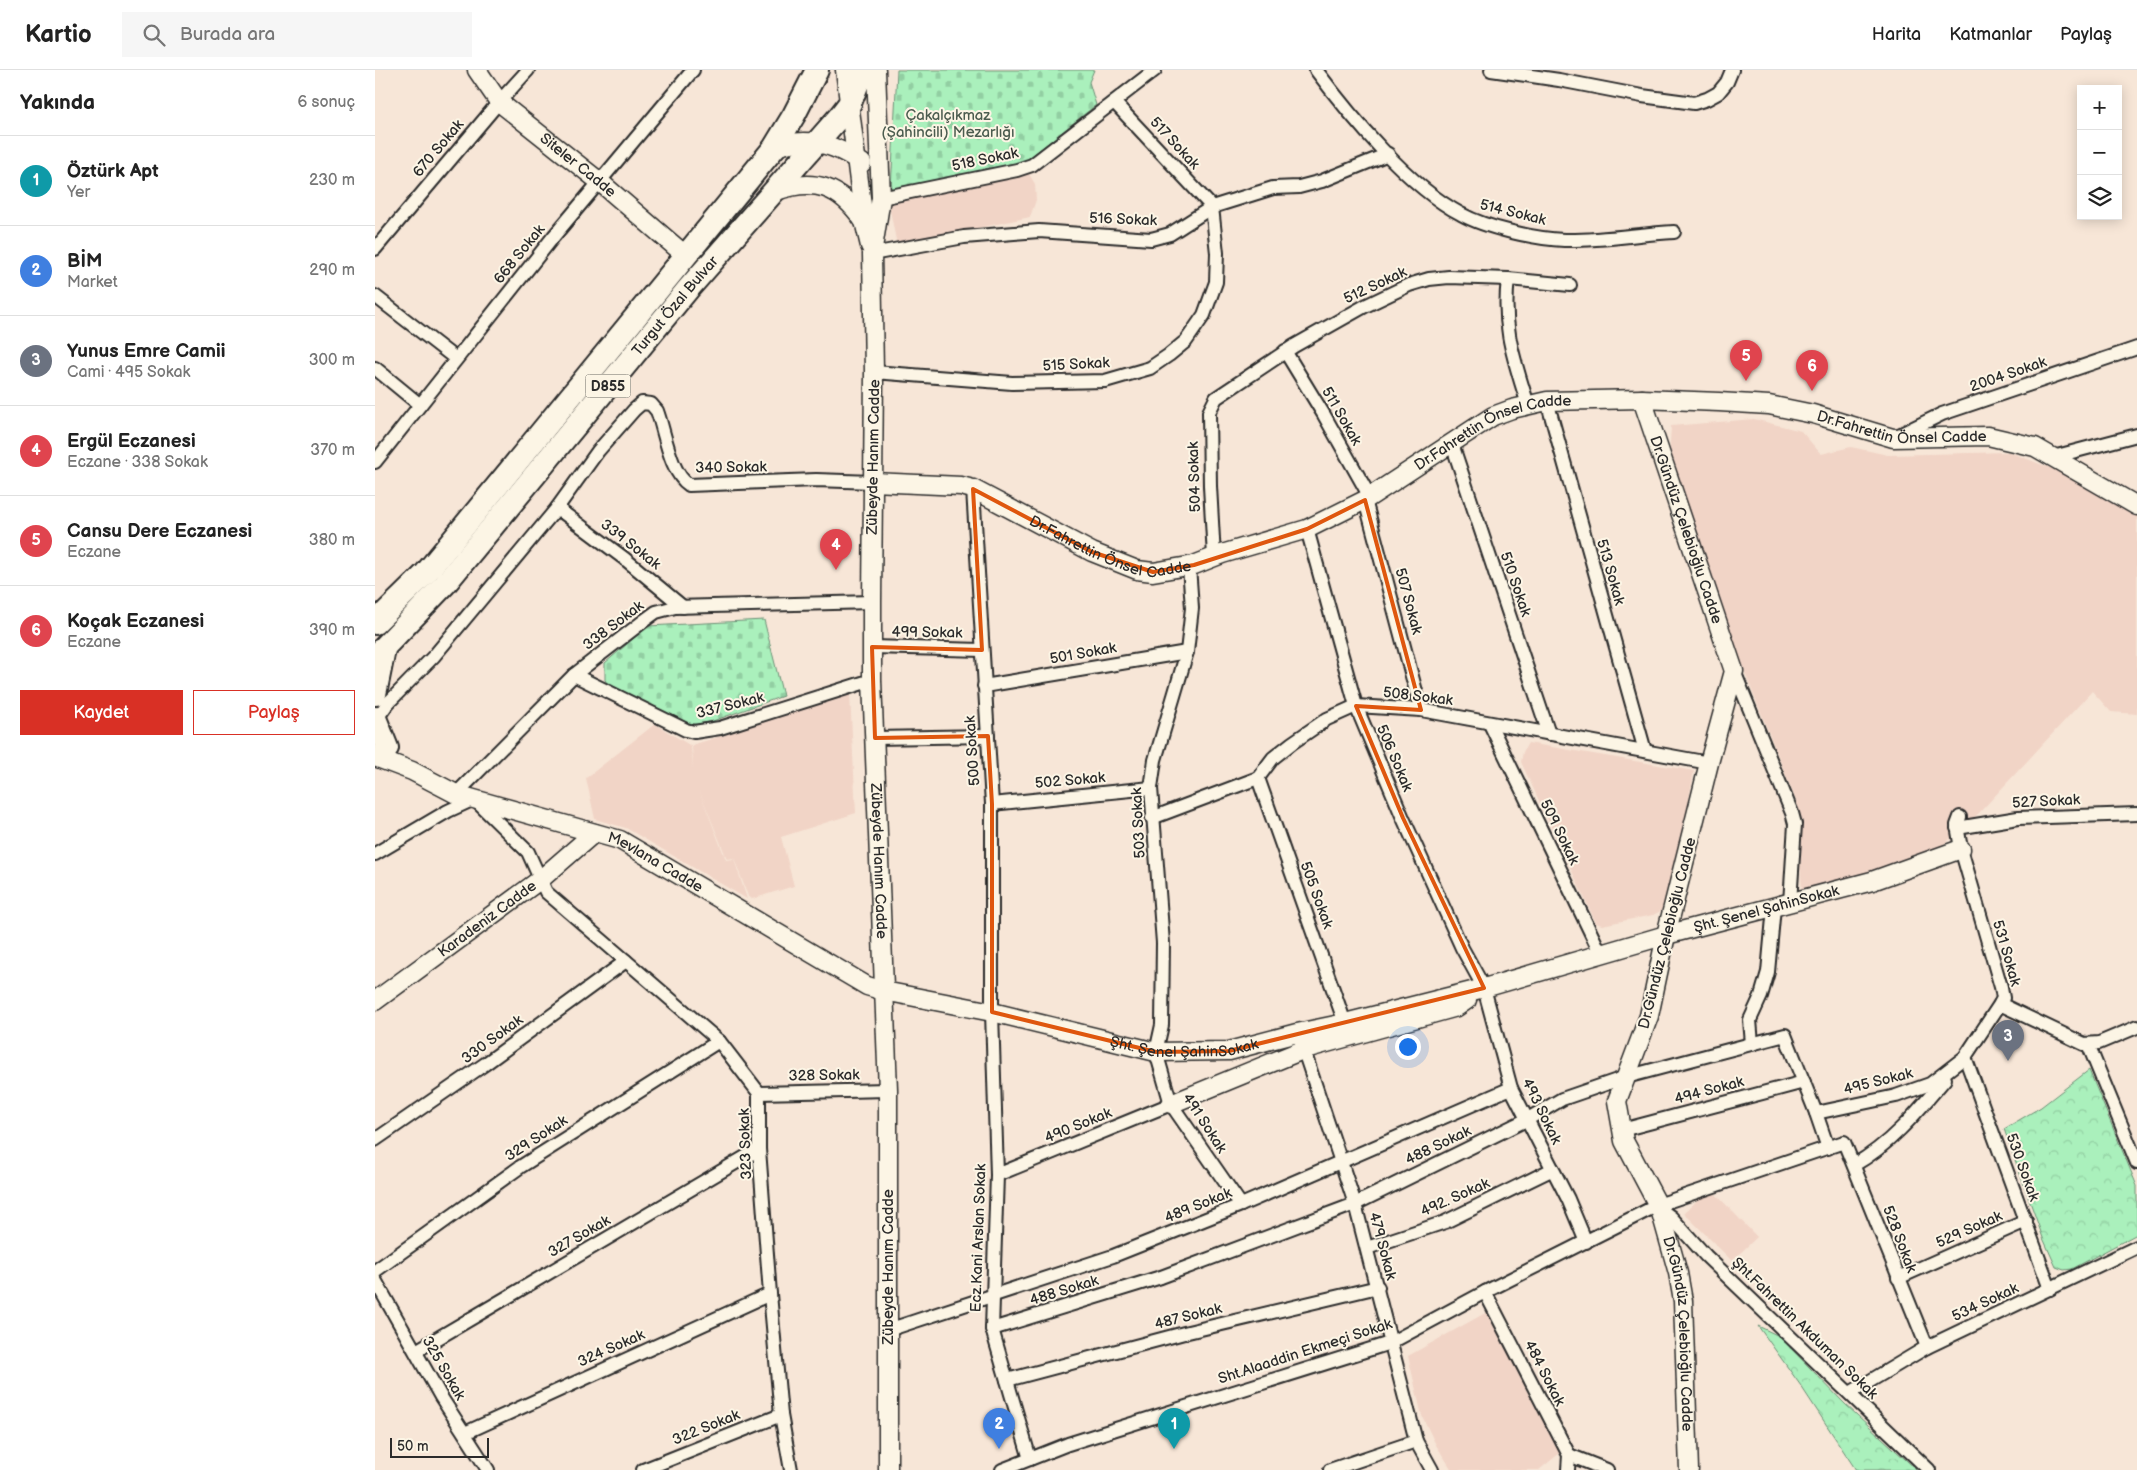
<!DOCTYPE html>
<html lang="tr">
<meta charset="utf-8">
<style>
:root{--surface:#fff;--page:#f6f6f6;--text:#222;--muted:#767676;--line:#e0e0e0;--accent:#d93025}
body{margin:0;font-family:"Balsamiq Sans",sans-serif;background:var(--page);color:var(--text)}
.controls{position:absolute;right:15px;top:15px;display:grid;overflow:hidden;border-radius:0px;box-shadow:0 2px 12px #0003}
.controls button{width:45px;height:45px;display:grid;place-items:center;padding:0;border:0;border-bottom:1px solid var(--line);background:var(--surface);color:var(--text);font:25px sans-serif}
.scale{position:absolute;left:15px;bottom:12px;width:99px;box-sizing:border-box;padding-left:5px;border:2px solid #2b2b2b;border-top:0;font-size:14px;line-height:18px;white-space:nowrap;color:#2b2b2b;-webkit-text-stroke:4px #fcf5e5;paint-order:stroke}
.you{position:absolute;left:1032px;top:976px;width:18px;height:18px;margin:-12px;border:4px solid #fff;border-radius:50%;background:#1a73e8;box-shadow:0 0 0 8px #1a73e833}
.badge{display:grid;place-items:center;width:32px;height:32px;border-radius:50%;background:var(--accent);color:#fff;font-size:16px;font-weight:700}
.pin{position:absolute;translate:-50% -41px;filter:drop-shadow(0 1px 2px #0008)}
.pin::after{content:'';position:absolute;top:26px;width:18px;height:15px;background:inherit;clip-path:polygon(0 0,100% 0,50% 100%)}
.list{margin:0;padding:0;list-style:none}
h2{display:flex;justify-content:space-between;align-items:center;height:65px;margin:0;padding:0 20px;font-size:21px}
h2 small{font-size:16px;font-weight:400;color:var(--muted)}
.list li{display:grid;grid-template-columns:32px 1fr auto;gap:15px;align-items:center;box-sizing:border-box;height:90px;padding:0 20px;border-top:1px solid var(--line)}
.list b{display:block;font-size:19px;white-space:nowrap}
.list p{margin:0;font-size:16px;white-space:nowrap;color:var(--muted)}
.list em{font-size:16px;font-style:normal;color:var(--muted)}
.actions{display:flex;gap:10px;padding:15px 20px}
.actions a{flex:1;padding:11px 0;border:1px solid var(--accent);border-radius:0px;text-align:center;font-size:18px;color:var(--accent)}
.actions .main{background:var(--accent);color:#fff}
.icon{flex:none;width:28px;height:28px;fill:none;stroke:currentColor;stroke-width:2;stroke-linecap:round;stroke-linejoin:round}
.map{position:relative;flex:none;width:1762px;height:1400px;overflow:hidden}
header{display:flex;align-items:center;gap:30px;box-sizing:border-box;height:70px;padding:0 25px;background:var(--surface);border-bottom:1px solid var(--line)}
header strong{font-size:24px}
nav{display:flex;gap:28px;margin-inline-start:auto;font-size:18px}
.search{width:350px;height:45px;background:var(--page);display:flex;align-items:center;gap:12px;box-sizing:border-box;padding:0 18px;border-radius:0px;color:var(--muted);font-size:19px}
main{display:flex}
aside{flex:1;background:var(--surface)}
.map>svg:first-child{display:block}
.built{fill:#f1d4c6}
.forest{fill:url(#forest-crowns);stroke:#6a8e74}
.cemetery{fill:url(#cemetery-stones);stroke:#6a8e74}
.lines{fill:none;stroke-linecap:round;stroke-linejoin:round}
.street-casing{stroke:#2b2b2b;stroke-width:16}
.secondary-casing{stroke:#2b2b2b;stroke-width:21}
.highway-casing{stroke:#2b2b2b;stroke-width:26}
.street{stroke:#fcf5e5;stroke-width:12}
.secondary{stroke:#fcf5e5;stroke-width:18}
.highway{stroke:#fcf5e5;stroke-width:22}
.marked{fill:none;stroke:#df570e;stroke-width:4;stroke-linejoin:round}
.labels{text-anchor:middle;stroke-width:4;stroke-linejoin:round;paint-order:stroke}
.shield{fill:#fcf5e5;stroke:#6a6863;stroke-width:1}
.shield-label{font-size:14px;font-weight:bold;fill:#2b2b2b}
.park-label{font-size:15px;fill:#4b5c4f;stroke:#fcf5e5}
.street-label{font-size:15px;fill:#2b2b2b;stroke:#fcf5e5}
</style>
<header>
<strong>Kartio</strong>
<div class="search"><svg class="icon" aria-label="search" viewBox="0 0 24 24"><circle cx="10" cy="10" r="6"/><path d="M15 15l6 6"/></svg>Burada ara</div>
<nav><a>Harita</a><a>Katmanlar</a><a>Paylaş</a></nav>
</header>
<main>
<aside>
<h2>Yakında<small>6 sonuç</small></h2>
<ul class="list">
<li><span class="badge" style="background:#0f9aa8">1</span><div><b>Öztürk Apt</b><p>Yer</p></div><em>230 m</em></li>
<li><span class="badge" style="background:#3f7fe0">2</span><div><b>BİM</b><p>Market</p></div><em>290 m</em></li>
<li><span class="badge" style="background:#6b7280">3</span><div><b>Yunus Emre Camii</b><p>Cami · 495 Sokak</p></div><em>300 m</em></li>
<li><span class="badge" style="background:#e0444e">4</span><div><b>Ergül Eczanesi</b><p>Eczane · 338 Sokak</p></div><em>370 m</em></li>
<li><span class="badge" style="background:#e0444e">5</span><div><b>Cansu Dere Eczanesi</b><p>Eczane</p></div><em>380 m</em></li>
<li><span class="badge" style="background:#e0444e">6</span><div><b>Koçak Eczanesi</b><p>Eczane</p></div><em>390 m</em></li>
</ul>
<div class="actions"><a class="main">Kaydet</a><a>Paylaş</a></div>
</aside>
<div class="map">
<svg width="1762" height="1400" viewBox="0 0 1762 1400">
<defs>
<pattern id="forest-crowns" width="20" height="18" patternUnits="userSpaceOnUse" patternTransform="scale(1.25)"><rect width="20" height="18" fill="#aaf0bc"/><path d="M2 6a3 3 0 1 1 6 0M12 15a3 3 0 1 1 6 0" fill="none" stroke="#92cea2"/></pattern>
<pattern id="cemetery-stones" width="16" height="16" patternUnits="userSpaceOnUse" patternTransform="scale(1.25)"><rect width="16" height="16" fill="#aaf0bc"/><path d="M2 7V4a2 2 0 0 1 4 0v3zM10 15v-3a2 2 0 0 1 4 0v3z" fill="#92cea2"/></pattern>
</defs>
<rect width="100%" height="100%" fill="#f7e6d7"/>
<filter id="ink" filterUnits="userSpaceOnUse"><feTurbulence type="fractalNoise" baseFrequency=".02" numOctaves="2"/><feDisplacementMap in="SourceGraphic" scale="10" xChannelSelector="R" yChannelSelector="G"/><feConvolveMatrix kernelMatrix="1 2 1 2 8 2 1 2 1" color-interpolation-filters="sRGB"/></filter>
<g filter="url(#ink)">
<!-- built -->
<g class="built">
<polygon points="649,102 654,104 660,114 661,130 655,147 522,175 513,130"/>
<polygon points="1379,349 1426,361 1446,384 1476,377 1513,385 1634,382 1688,403 1762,446 1762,644 1736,642 1717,621 1605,742 1565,778 1427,823 1422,733 1345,541 1294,390 1296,356"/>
<polygon points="475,625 481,743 406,767 419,816 377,829 373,826 359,788 352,789 324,720 351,790 359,789 372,829 251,758 220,749 211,708 280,654 316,676 318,698 317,675 353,664 354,660"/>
<polygon points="1153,673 1319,701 1302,798 1288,840 1278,845 1227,855 1221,853 1146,692 1148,682"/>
<polygon points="1335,1118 1382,1167 1357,1191 1309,1143"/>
<polygon points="1112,1242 1185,1383 1164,1400 1077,1400 1061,1375 1047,1346 1033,1286"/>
</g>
<!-- forest -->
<g class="forest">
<polygon points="1714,1000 1762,1116 1762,1164 1697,1199 1689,1200 1681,1197 1668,1168 1629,1059 1666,1037"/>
<polygon points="1383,1256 1404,1266 1470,1334 1542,1400 1481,1400 1426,1316"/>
</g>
<!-- cemetery -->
<g class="cemetery">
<polygon points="522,0 719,0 714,12 721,35 648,93 516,120"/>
<polygon points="389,550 408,626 335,652 314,655 234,616 230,610 230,593 273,556"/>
</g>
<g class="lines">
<!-- street casing -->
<g class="street-casing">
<g id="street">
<path d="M941 0C976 47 1034 117 1086 144 1111 158 1161 169 1189 170 1225 171 1263 164 1299 162"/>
<polyline points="1116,0 1184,10 1267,26 1319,33 1332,29 1343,23 1352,12 1357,0"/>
<polyline points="506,128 642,100 657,95 780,0"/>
<polyline points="0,179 124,32 153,0"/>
<polyline points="497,184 589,167 664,161 776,169 795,164 837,137 898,118 924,117 947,111 1013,84"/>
<path d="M1133 209C1127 258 1139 289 1153 335"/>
<polyline points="0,226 81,289"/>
<polyline points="910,281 949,345 995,427"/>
<polyline points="0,298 45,335"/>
<polyline points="499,302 637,313 730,311 775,298 794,285 811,271 829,245 841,212 842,183 837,137 739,32"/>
<polyline points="1172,331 1270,681"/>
<polyline points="1522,366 1567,344 1762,278"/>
<polyline points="1077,374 1174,664"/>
<polyline points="1678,387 1762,365"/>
<polyline points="0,392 179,166 318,0"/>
<polyline points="598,419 617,734 617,942 622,1105 617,1259 655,1389"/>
<polyline points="990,430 1046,640"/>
<polyline points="182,438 250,489 308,537"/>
<polyline points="932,459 981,636 1028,748 1087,878 1109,918 1136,1018 1193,1129 1211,1172"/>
<polyline points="839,487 835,416 834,342 841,328 919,276 990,236 1034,215 1054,209 1074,207 1133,209 1195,215"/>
<polyline points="814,496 817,538 812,582 780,690 776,718 788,873 787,955 781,982 796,1034 866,1135"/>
<polyline points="497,577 607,580"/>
<polyline points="1359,601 1417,743 1420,754 1415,833"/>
<polyline points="199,605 311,660 319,662 345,658 497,610"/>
<polyline points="609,616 812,582"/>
<path d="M0 651 13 633 59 586 182 438 223 381 259 340 267 333 276 334 282 341C290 362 295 403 314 415L441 410 498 412"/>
<polyline points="1115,654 1226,884"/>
<polyline points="500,668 613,666"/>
<polyline points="883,708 970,953"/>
<polyline points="81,724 199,605 270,550 281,542 300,537 497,532"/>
<polyline points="617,734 776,718"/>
<polyline points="777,748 883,708 898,688 917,673 952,649 981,636 1046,640 1334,693"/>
<polyline points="1582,758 1643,748 1762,744"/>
<polyline points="0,784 73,741 99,729 153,782 171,822 344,971 384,1023 384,1079 395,1224 406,1345 416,1400"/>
<polyline points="1625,934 1709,974 1724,973 1762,957"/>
<polyline points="926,972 980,1134 1041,1371 1057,1400"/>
<polyline points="1377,974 1375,950 1386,926 1393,902 1399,837"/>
<polyline points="1713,974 1762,1093"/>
<polyline points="1590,987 1675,1219"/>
<polyline points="384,1023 513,1020"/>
<polyline points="1441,1043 1521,1026 1555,1014 1590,987 1625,934 1628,928 1626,917 1586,779 1582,755 1585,747"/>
<polyline points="1247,1060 1429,1012"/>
<polyline points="0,1070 110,994 251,891"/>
<path d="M1479 1095C1516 1074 1542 1042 1570 1009"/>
<polyline points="622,1105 796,1034"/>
<polyline points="1285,1139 1296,1147 1331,1186 1554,1400"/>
<polyline points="992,1178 1070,1152 1178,1099"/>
<polyline points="0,1201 145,1097 344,971"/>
<polyline points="1523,1208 1651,1151"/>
<polyline points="0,1210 66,1327 113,1400"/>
<polyline points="1110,1222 1194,1385 1193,1400"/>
<polyline points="617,1259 786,1207 980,1134 1153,1049 1187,1029 1251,1007 1410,965 1441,1043 1453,1078"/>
<polyline points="513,1260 738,1186 866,1135 1136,1018"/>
<polyline points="41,1281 384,1079"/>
<polyline points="632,1310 813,1262 1003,1217"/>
<polyline points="1475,1323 1552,1277 1762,1177"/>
<polyline points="90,1363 395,1224"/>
<polyline points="1194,1385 1232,1400"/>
<polyline points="268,1400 406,1345"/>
<polyline points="627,1400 693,1374 1015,1273 1110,1222 1283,1135 1469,1072 1552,1277"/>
<polyline points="955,1400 1041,1371"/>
</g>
</g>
<!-- secondary casing -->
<g class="secondary-casing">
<g id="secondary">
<path id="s1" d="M102 0 124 32 225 112 310 185"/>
<polyline points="470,0 489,151 495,176"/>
<path id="s2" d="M501 0 506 128 497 184 499 302 497 532V610L513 1020V1400"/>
<path d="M399 78C431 65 460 74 487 93"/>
<path d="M401 121C440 107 465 117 488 150"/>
<path id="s3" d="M1267 329 1359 601 1334 693 1291 865 1274 946 1242 1031 1249 1071 1285 1139 1303 1203 1308 1231 1314 1400"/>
<path id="s4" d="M498 412 586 416 598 419 717 482 762 500 778 502 819 495 847 484 932 459 990 430 1118 346 1137 339 1172 331 1267 329 1344 332 1394 335 1438 344 1518 368 1613 366 1660 377 1762 436"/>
<path id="s5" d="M0 687 37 701 81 724 245 770 492 916 509 921 617 942 781 982 854 981 922 963 970 953 1109 918 1291 865 1497 811 1586 779"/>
<path id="s6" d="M0 931 166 809 219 763"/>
<polyline points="796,1034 930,979 1082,937 1092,930"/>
</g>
</g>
<!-- highway casing -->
<g class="highway-casing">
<g id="highway">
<polyline points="0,553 51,503 399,78 419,45 442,0"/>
<path id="s7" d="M0 587 70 514 313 219 465 46 475 33 488 0"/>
<polyline points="0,624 9,579"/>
<polyline points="0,648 12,678"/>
</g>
</g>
<!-- street -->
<use href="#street" class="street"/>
<!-- secondary -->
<use href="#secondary" class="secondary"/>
<!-- highway -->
<use href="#highway" class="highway"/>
</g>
</g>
<!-- marked area -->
<path class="marked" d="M598 419 717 482 778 502 819 495 932 459 990 430 1046 640 981 636 1028 748 1109 918 854 981 781 982 617 942V734L613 666 500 668 497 577 607 580Z"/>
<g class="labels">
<!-- shield labels -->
<rect class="shield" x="210.5" y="304.5" width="45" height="23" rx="4"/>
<g class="shield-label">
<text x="233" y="321">D855</text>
</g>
<!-- park labels -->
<g class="park-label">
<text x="573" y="50">Çakalçıkmaz<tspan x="573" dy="17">(Şahincili) Mezarlığı</tspan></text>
</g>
<!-- street labels -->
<g class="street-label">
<text transform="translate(800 73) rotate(47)" y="5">517 Sokak</text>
<text transform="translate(63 78) rotate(-50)" y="5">670 Sokak</text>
<text transform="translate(610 89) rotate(-12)" y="5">518 Sokak</text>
<text dy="5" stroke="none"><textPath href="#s1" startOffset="140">Siteler Cadde</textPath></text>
<text transform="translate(1138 142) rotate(14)" y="5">514 Sokak</text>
<text transform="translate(748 149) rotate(2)" y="5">516 Sokak</text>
<text transform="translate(144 184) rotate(-51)" y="5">668 Sokak</text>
<text transform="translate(1000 215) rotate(-25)" y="5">512 Sokak</text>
<text dy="5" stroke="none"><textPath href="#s7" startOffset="462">Turgut Özal Bulvar</textPath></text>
<text transform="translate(701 294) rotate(-3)" y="5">515 Sokak</text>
<text transform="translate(1633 304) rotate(-19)" y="5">2004 Sokak</text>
<text transform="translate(967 346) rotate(60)" y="5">511 Sokak</text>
<text dy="5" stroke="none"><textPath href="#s4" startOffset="1092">Dr.Fahrettin Önsel Cadde</textPath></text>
<text dy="5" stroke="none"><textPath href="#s4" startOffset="672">Dr.Fahrettin Önsel Cadde</textPath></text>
<text transform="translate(498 387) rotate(-89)" y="5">Zübeyde Hanım Cadde</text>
<text transform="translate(356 397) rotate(-1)" y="5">340 Sokak</text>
<text transform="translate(819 407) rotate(-92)" y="5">504 Sokak</text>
<text dy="5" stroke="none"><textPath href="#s3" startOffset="138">Dr.Gündüz Çelebioğlu Cadde</textPath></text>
<text dy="5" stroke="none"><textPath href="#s4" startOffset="252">Dr.Fahrettin Önsel Cadde</textPath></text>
<text transform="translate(256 474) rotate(38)" y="5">339 Sokak</text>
<text transform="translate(1236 502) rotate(74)" y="5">513 Sokak</text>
<text transform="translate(1141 514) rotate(71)" y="5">510 Sokak</text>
<text transform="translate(1034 531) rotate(75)" y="5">507 Sokak</text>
<text transform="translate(238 555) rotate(-37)" y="5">338 Sokak</text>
<text transform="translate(552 562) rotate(1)" y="5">499 Sokak</text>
<text transform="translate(708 583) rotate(-10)" y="5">501 Sokak</text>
<text transform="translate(1043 626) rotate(7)" y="5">508 Sokak</text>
<text transform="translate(355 635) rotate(-14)" y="5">337 Sokak</text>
<text transform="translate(597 681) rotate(-94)" y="5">500 Sokak</text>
<text transform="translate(1020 688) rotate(67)" y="5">506 Sokak</text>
<text transform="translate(695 710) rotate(-5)" y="5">502 Sokak</text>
<text transform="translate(1671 731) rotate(-3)" y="5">527 Sokak</text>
<text transform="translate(763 753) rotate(-93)" y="5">503 Sokak</text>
<text transform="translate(1185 762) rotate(64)" y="5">509 Sokak</text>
<text dy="5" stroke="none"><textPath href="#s2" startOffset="792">Zübeyde Hanım Cadde</textPath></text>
<text dy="5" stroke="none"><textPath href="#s5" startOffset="301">Mevlana Cadde</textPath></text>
<text transform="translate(942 825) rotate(70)" y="5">505 Sokak</text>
<text dy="5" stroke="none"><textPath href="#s5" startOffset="1472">Şht. Şenel ŞahinSokak</textPath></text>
<text dy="5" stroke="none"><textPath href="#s6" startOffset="139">Karadeniz Cadde</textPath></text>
<text transform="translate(1292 863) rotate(-76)" y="5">Dr.Gündüz Çelebioğlu Cadde</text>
<text transform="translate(1632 883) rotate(74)" y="5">531 Sokak</text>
<text transform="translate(117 969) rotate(-36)" y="5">330 Sokak</text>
<text dy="5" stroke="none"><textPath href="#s5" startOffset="871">Şht. Şenel ŞahinSokak</textPath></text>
<text transform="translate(449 1005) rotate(-1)" y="5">328 Sokak</text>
<text transform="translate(1503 1011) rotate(-14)" y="5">495 Sokak</text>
<text transform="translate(1334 1020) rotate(-15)" y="5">494 Sokak</text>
<text transform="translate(1167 1041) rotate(64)" y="5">493 Sokak</text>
<text transform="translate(830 1053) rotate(57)" y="5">491 Sokak</text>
<text transform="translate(703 1055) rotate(-22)" y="5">490 Sokak</text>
<text transform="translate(161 1068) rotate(-33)" y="5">329 Sokak</text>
<text transform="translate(370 1074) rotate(-92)" y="5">323 Sokak</text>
<text transform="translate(1063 1075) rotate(-26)" y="5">488 Sokak</text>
<text transform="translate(1648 1097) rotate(70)" y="5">530 Sokak</text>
<text transform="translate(1080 1127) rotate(-24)" y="5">492. Sokak</text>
<text transform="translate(823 1135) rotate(-22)" y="5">489 Sokak</text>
<text transform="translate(1594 1159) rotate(-24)" y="5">529 Sokak</text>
<text transform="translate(204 1166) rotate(-30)" y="5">327 Sokak</text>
<text transform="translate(603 1168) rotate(-88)" y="5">Ecz.Kani Arslan Sokak</text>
<text transform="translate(1525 1169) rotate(69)" y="5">528 Sokak</text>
<text transform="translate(1008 1176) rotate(75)" y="5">479 Sokak</text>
<text transform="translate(513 1197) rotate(-90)" y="5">Zübeyde Hanım Cadde</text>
<text transform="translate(689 1220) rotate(-17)" y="5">488 Sokak</text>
<text transform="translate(1610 1232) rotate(-25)" y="5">534 Sokak</text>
<text transform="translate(813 1246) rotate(-14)" y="5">487 Sokak</text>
<text transform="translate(1430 1258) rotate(44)" y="5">Şht.Fahrettin Akduman Sokak</text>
<text dy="5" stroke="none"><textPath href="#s3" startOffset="978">Dr.Gündüz Çelebioğlu Cadde</textPath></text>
<text transform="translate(236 1278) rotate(-24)" y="5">324 Sokak</text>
<text transform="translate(930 1281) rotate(-18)" y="5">Sht.Alaaddin Ekmeçi Sokak</text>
<text transform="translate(69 1298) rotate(60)" y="5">325 Sokak</text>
<text transform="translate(1170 1303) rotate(63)" y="5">484 Sokak</text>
<text transform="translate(331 1357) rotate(-22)" y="5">322 Sokak</text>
</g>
</g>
</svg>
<div class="controls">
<button>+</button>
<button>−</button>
<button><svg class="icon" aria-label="layers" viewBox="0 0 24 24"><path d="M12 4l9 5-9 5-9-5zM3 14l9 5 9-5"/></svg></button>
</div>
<div class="scale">50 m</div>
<div class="you"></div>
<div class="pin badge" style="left:799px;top:1379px;background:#0f9aa8">1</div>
<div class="pin badge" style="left:624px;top:1379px;background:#3f7fe0">2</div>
<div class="pin badge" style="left:1633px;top:991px;background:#6b7280">3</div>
<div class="pin badge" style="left:461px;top:500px;background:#e0444e">4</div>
<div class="pin badge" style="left:1371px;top:311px;background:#e0444e">5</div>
<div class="pin badge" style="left:1437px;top:321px;background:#e0444e">6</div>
</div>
</main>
